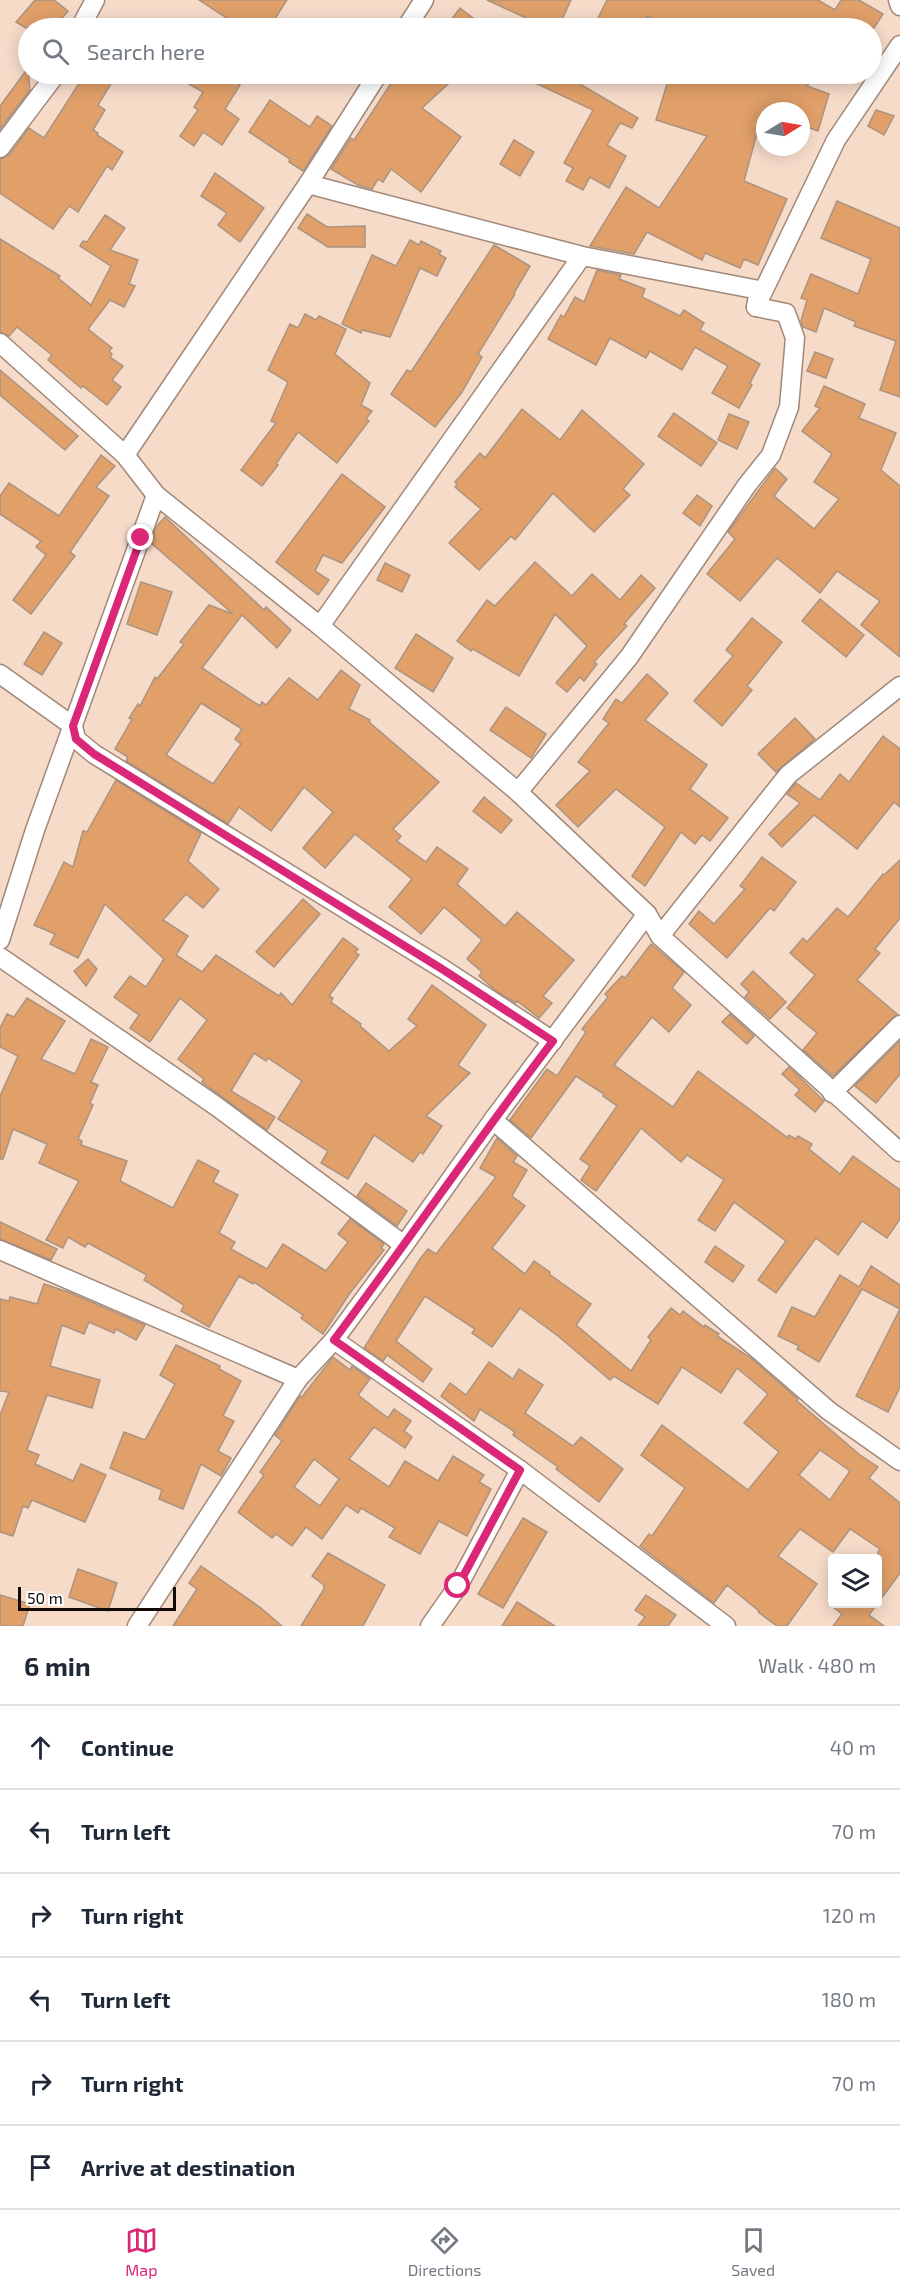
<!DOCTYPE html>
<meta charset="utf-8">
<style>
:root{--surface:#fff;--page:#f6f6f7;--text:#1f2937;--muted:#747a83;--line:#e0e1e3;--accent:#db2777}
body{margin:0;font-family:"Exo 2",sans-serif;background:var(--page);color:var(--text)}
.controls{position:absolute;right:18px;bottom:18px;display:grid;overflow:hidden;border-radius:6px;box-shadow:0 3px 15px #0003}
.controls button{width:54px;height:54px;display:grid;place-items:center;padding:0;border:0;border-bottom:2px solid var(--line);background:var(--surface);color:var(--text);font:30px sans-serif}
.compass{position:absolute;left:756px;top:102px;width:54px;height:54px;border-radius:50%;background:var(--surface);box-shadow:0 3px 15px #0003;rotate:79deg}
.scale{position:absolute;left:18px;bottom:15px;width:158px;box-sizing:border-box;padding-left:6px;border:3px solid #130a05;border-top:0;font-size:16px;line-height:21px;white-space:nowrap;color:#130a05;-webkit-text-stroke:4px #fff;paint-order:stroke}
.stop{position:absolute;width:18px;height:18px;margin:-14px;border:4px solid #db2777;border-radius:50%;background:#fff}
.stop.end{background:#db2777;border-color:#fff;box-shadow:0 2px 6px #0008}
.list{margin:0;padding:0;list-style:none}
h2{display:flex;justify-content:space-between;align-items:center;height:78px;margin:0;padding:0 24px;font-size:26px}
h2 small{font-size:20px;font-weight:400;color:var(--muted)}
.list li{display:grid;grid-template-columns:39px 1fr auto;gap:18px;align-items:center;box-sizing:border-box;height:84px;padding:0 24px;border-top:2px solid var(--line)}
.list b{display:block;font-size:22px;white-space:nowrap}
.list em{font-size:20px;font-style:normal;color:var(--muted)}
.icon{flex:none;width:33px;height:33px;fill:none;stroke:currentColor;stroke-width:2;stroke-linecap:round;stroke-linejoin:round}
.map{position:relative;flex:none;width:900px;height:1626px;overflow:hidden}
.search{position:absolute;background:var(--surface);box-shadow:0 3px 15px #0003;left:18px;right:18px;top:18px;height:66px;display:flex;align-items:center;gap:15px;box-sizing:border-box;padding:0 21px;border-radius:33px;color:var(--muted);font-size:22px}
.sheet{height:582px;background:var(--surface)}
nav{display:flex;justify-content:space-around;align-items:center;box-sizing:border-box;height:84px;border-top:2px solid var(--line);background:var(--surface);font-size:16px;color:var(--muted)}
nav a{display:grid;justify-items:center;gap:3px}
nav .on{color:var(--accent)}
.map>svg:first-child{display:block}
.building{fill:#e1a069;stroke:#ab9381;stroke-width:1.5;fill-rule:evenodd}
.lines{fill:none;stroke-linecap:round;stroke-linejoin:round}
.street-casing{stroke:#a18878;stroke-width:21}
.street{stroke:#fff;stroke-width:18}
.route{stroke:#db2777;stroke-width:8}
</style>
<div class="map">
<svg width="900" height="1626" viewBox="0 0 900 1626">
<rect width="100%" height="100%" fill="#f6dbc9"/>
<!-- building -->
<g class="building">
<polygon points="35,0 54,0 68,11 54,28 26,28 16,22"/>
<polygon points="199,0 287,0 269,28 242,28"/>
<polygon points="487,0 571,0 558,28 535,28 537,23"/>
<polygon points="607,0 818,0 835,10 841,0 859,0 883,14 874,28 831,28 821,22 817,28 683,28 685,21 680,19 673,28 647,16 640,28 593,28"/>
<polygon points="460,8 486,28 445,28"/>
<polygon points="28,68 30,90 0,129 0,106"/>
<polygon points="85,74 117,74 98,105 105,110 93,130 98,133 97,135 123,152 112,170 107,166 78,212 69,206 53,229 0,193 0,159 9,155 29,128 44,138"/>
<polygon points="171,74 242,74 236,82 240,85 225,109 239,119 222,145 203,132 194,146 180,136 198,110 194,107 203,92"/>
<polygon points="397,74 459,74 422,108 461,137 421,192 391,169 383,182 378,179 372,189 358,185 331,169 351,138 354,140"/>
<polygon points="516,74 563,74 638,118 632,128 620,123 607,145 626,156 609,188 590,177 583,190 566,181 573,168 564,163 593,110"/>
<polygon points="670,74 816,74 807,86 829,94 818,131 801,125 801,111 763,111 744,181 787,199 758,265 744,259 740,268 705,253 702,260 647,232 634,254 590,246 626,187 659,208 707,136 656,120"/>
<polygon points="270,100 310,127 317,116 332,126 303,171 289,162 290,159 249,132"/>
<polygon points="876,110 894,116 884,135 868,126"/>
<polygon points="514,140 534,152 520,176 500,164"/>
<polygon points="215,173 264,208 240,242 218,225 227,213 201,196"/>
<polygon points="837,201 900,228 900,397 880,390 896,341 854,326 856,322 824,308 816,332 803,327 801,321 807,300 801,298 811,274 858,294 871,259 821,238"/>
<polygon points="307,214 327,227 365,226 365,247 328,247 298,228"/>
<polygon points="105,215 125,228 110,250 138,260 129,284 135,286 124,307 110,300 88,329 112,348 109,351 112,354 110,357 123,366 112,380 121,387 107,405 83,386 81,388 48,360 52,355 17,327 9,336 0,332 0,239 60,276 58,278 91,305 111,266 80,246 83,241 87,242"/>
<polygon points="410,240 419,245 421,241 441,251 439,254 446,258 437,276 420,268 390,337 362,330 361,333 342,324 372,255 396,266"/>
<polygon points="494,245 530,266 514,293 515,294 478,354 482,357 462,392 435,427 391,394 407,370 411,372"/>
<polygon points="597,270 621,275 619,279 645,289 642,297 680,316 684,310 704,323 700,330 760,364 750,383 752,385 739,408 712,393 728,366 695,347 682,370 650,351 646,358 610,338 596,365 548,339 561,315 564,317 575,297 584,302"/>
<polygon points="305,314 316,320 319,316 346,329 335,354 370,383 361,405 372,411 366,419 369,421 337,463 298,432 276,464 278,465 262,486 241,470 276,423 271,421 288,382 268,370 290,324 298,328"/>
<polygon points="815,352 833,359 826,378 807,371"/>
<polygon points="0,370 78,436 65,450 0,395"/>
<polygon points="824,386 865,404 859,418 896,433 881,470 900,486 900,657 861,625 880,601 837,571 820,593 777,558 740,601 707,574 735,539 728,532 775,468 787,479 774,496 814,529 839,499 814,482 832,454 802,431 820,408 815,406"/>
<polygon points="522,409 560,440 582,410 644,464 623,489 630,495 594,532 553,493 515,540 511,536 479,570 449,543 481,509 455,487 457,484 455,482 480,453 485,458"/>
<polygon points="674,413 717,443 701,466 658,436"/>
<polygon points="729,414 749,422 737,449 718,440"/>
<polygon points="101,455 115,466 96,487 109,496 70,552 75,556 31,614 13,600 46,555 36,547 41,541 0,514 0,496 9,483 59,516"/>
<polygon points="342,474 385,507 342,563 323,555 315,571 329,580 318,595 276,562"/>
<polygon points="697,495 712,506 700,526 683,513"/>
<path d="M165 517 264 610 266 607 291 630 277 648 242 615 202 668 260 706 262 702 266 705 289 678 318 700 341 670 360 685 349 709 370 720 369 722 439 782 393 829 401 836 397 841 426 862 437 847 468 869 457 884 505 926 517 912 574 960 543 996 552 1003 539 1018 517 1001 516 1003 496 991 479 976 482 972 467 959 482 940 444 907 421 934 389 907 412 879 355 834 325 868 303 848 333 812 304 787 271 831 239 807 228 824 126 761 128 757 115 749 132 719 129 718 138 704 140 706 155 677 157 679 184 644 180 642 209 605 233 614 151 543 156 527ZM201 703 242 729 235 739 241 744 213 784 166 755Z"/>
<polygon points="535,562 572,596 592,574 620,600 641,575 655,588 624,624 627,626 594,662 597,664 584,681 580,677 567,692 556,683 587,646 555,614 519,676 473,649 471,651 457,641 487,600 495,606"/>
<polygon points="385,563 410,575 402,592 377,580"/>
<polygon points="141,582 172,592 157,635 127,624"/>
<polygon points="820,599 864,635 846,657 802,621"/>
<polygon points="752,618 782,642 747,686 752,690 722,726 694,701 733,656 726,650"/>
<polygon points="44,632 62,643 42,675 24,664"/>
<polygon points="416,634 453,658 433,692 395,668"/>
<polygon points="647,674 668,693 645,720 707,765 690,789 728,818 710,841 702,835 695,844 681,832 645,886 632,876 665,827 616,789 578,827 556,805 590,771 578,762 609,723 603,719 616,699 622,703"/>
<polygon points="506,707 546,734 531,758 490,730"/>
<polygon points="795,718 815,739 776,772 758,754"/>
<polygon points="883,736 900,749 900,807 894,802 857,849 814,815 782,847 769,834 800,803 787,794 796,783 820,800 840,774 849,782"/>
<polygon points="116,780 201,833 188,861 219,889 203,908 186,894 163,920 188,936 176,955 202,972 216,955 279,996 281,993 292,1005 343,938 358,949 355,952 359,955 329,996 333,998 331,1002 361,1024 360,1026 389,1051 417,1026 408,1019 432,985 486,1025 458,1065 470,1073 426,1116 442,1126 423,1154 420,1152 413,1162 374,1135 348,1179 321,1163 328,1151 278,1119 302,1081 268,1058 266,1061 254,1053 231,1091 275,1117 267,1130 202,1082 204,1079 178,1059 207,1020 180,998 150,1042 130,1028 139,1015 114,997 130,976 146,987 164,959 105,904 78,958 50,944 55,934 34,925 64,862 73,867 83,831 87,832"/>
<polygon points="484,797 512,820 501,833 473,811"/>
<polygon points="762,857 796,882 774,911 770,908 727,958 689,924 699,911 714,924 745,889 740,886"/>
<polygon points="900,860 900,918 875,949 880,953 857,980 897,1014 833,1076 803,1050 817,1033 787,1008 815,975 790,953 803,938 807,942 837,908 848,917 883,874 884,875"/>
<polygon points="303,899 320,914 274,967 256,952"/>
<polygon points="651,944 684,972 672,988 691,1005 669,1032 652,1017 614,1065 673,1107 698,1071 788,1138 789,1135 796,1139 798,1136 812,1144 809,1149 840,1174 853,1156 900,1190 900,1219 887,1238 862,1221 838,1255 816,1238 776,1293 758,1280 786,1241 734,1202 715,1231 698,1220 724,1180 687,1155 681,1162 641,1128 596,1191 581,1180 590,1166 580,1159 617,1106 603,1096 604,1094 576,1076 531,1138 510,1120 547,1069 557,1076 586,1032 582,1029 608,997 605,994 622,976 625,978"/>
<polygon points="88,959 97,969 86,986 74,971"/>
<polygon points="753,971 786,1002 770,1019 745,997 749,992 741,984"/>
<polygon points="27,998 65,1021 41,1059 75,1074 91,1039 108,1047 91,1082 98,1085 90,1103 93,1105 78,1139 82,1141 81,1145 127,1161 120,1181 173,1208 198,1160 219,1171 213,1182 238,1195 219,1233 235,1242 231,1249 267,1269 283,1244 326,1271 348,1242 338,1234 350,1219 384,1244 381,1248 384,1250 350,1293 323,1334 301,1318 303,1315 254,1282 253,1284 239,1276 209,1327 181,1311 184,1305 144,1280 147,1275 88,1243 85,1247 68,1237 63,1248 46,1240 79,1181 39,1163 47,1144 13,1129 3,1159 0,1159 0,1096 18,1056 0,1047 0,1028 7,1014 14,1017"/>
<polygon points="730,1014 754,1036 747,1044 722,1022"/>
<polygon points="900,1041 900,1074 876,1103 855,1086"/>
<polygon points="789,1067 824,1101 815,1112 795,1095 800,1090 782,1074"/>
<path d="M497 1138 517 1156 513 1162 527 1170 512 1196 525 1206 492 1248 525 1274 534 1261 550 1272 549 1274 591 1304 576 1325 631 1371 651 1340 648 1337 671 1308 680 1315 683 1311 704 1327 705 1325 719 1334 717 1336 751 1358 798 1399 797 1401 860 1455 878 1467 869 1478 900 1503V1573L878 1603V1552L880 1549 850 1529 833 1552 800 1529 778 1556 817 1584 787 1626H777L758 1612 759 1611 727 1585 714 1603 640 1546 649 1534 652 1536 685 1488 641 1455 662 1425 748 1490 779 1452 744 1423 768 1394 737 1368 721 1393 682 1367 658 1404 614 1376 610 1380 558 1336 520 1308 492 1347 472 1333 475 1329 425 1296 396 1341 432 1369 423 1382 387 1355 383 1361 364 1348 420 1259 428 1249 436 1254 496 1177 480 1168ZM820 1450 850 1471 830 1500 799 1475Z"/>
<polygon points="366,1183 407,1211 397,1226 357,1196"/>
<polygon points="0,1222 57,1249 51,1260 0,1239"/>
<polygon points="715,1246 744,1266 733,1282 705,1262"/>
<polygon points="871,1266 900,1285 900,1387 888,1412 856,1396 900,1309 862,1289 819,1362 797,1349 799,1346 778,1336 792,1307 815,1317 840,1275 859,1287"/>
<polygon points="44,1284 68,1292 145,1325 136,1340 116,1329 114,1333 89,1322 84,1334 62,1325 50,1366 100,1380 92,1408 47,1395 27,1450 39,1455 35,1464 73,1481 81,1464 106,1475 85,1522 32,1500 28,1508 23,1506 13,1536 0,1532 0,1415 9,1392 0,1391 0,1299 9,1301 10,1297 37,1304"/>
<polygon points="176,1345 220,1366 219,1369 241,1381 223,1416 234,1421 218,1451 231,1458 221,1476 201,1464 183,1509 159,1499 162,1490 110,1468 124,1432 145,1440 175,1384 160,1375"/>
<path d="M333 1357 350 1370 352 1366 370 1379 358 1395 388 1418 394 1409 411 1421 404 1431 412 1437 405 1448 374 1427 349 1459 389 1487 405 1461 438 1481 453 1456 484 1475 479 1482 491 1489 467 1536 439 1521 420 1554 389 1537 395 1528 361 1508 358 1513 346 1505 322 1539 306 1527 292 1546 276 1534 272 1538 238 1512 264 1475 260 1472 282 1441 275 1435 300 1396 302 1397ZM314 1459 339 1479 320 1506 294 1487Z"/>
<polygon points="489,1362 513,1379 519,1369 543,1385 525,1413 573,1446 581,1437 623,1469 599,1502 556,1469 558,1467 513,1435 515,1432 480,1409 474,1421 441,1396 450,1383 466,1395"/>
<polygon points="523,1518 547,1532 503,1608 478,1594"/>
<polygon points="328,1553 385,1585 363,1626 301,1626 324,1589 324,1585 312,1576"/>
<polygon points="201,1566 261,1608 282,1626 173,1626 197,1589 189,1583"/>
<polygon points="78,1569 117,1583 108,1611 69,1597"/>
<polygon points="0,1595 30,1604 23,1626 0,1626"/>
<polygon points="646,1595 676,1615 668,1626 638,1626 645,1617 635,1610"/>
<polygon points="517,1602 555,1626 502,1626"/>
<polygon points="829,1604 877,1604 869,1615 884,1626 833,1626 842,1614"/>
</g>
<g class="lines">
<!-- street casing -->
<g class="street-casing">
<g id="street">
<polyline points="898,0 900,6"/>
<polyline points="80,28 95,0"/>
<polyline points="406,28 424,0"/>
<polyline points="0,148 56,74"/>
<polyline points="308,184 582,256 759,290 756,307"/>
<polyline points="758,302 836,140 900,45"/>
<polyline points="0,343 125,455 156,495 320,626 518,792 647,914 660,936 900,1152"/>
<polyline points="125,455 308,184 378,74"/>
<polyline points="320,626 582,256"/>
<polyline points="0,674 73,726 76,739 94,754 443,969 553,1041"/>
<polyline points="518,792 629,657 747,485 771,455 789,407 795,338 786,313 756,307"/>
<polyline points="660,936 788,775 900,686"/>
<polyline points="0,940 35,830 156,495"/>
<polyline points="0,957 216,1106 404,1245"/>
<polyline points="832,1093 900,1025"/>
<polyline points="493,1120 829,1411 900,1461"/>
<polyline points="0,1250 298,1379"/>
<polyline points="334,1340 520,1470 726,1626"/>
<polyline points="137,1626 298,1379 334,1340 404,1245 493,1120 647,914"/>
<polyline points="430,1626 458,1586 520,1470"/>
</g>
</g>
<!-- street -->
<use href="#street" class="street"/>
</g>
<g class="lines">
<!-- route -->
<path class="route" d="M141 538 73 726 76 739 94 754 442 969 553 1041C478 1139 408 1241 334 1340L520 1470 458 1586"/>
</g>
</svg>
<div class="controls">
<button><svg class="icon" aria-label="layers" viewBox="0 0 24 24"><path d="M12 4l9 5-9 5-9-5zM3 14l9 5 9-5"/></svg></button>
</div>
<svg class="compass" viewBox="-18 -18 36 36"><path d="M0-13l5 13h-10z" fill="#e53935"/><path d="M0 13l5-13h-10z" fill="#747a83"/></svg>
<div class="scale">50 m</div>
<div class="stop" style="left:458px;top:1586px"></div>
<div class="stop end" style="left:141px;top:538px"></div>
<div class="search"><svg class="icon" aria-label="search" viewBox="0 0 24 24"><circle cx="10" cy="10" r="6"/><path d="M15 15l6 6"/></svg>Search here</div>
</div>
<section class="sheet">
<h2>6 min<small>Walk · 480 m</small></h2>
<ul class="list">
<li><svg class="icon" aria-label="ahead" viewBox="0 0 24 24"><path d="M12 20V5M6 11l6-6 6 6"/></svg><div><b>Continue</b></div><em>40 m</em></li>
<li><svg class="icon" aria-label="left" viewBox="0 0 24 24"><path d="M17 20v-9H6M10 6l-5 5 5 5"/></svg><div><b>Turn left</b></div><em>70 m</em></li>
<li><svg class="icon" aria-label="right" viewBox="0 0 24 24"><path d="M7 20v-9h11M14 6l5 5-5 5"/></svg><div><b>Turn right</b></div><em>120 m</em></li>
<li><svg class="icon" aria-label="left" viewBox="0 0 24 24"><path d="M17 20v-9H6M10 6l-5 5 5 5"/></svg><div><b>Turn left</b></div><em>180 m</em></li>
<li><svg class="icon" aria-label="right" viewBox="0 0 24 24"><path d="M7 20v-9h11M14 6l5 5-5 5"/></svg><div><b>Turn right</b></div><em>70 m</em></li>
<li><svg class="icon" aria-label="arrive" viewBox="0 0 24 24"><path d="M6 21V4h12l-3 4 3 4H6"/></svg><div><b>Arrive at destination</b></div></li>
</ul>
</section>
<nav>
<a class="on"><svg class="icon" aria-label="map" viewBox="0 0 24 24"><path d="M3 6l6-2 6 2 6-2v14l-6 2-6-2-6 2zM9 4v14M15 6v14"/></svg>Map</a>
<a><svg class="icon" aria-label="directions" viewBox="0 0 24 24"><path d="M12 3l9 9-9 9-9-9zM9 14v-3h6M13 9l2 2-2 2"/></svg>Directions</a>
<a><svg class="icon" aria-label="saved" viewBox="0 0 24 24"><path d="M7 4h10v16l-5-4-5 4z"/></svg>Saved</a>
</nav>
